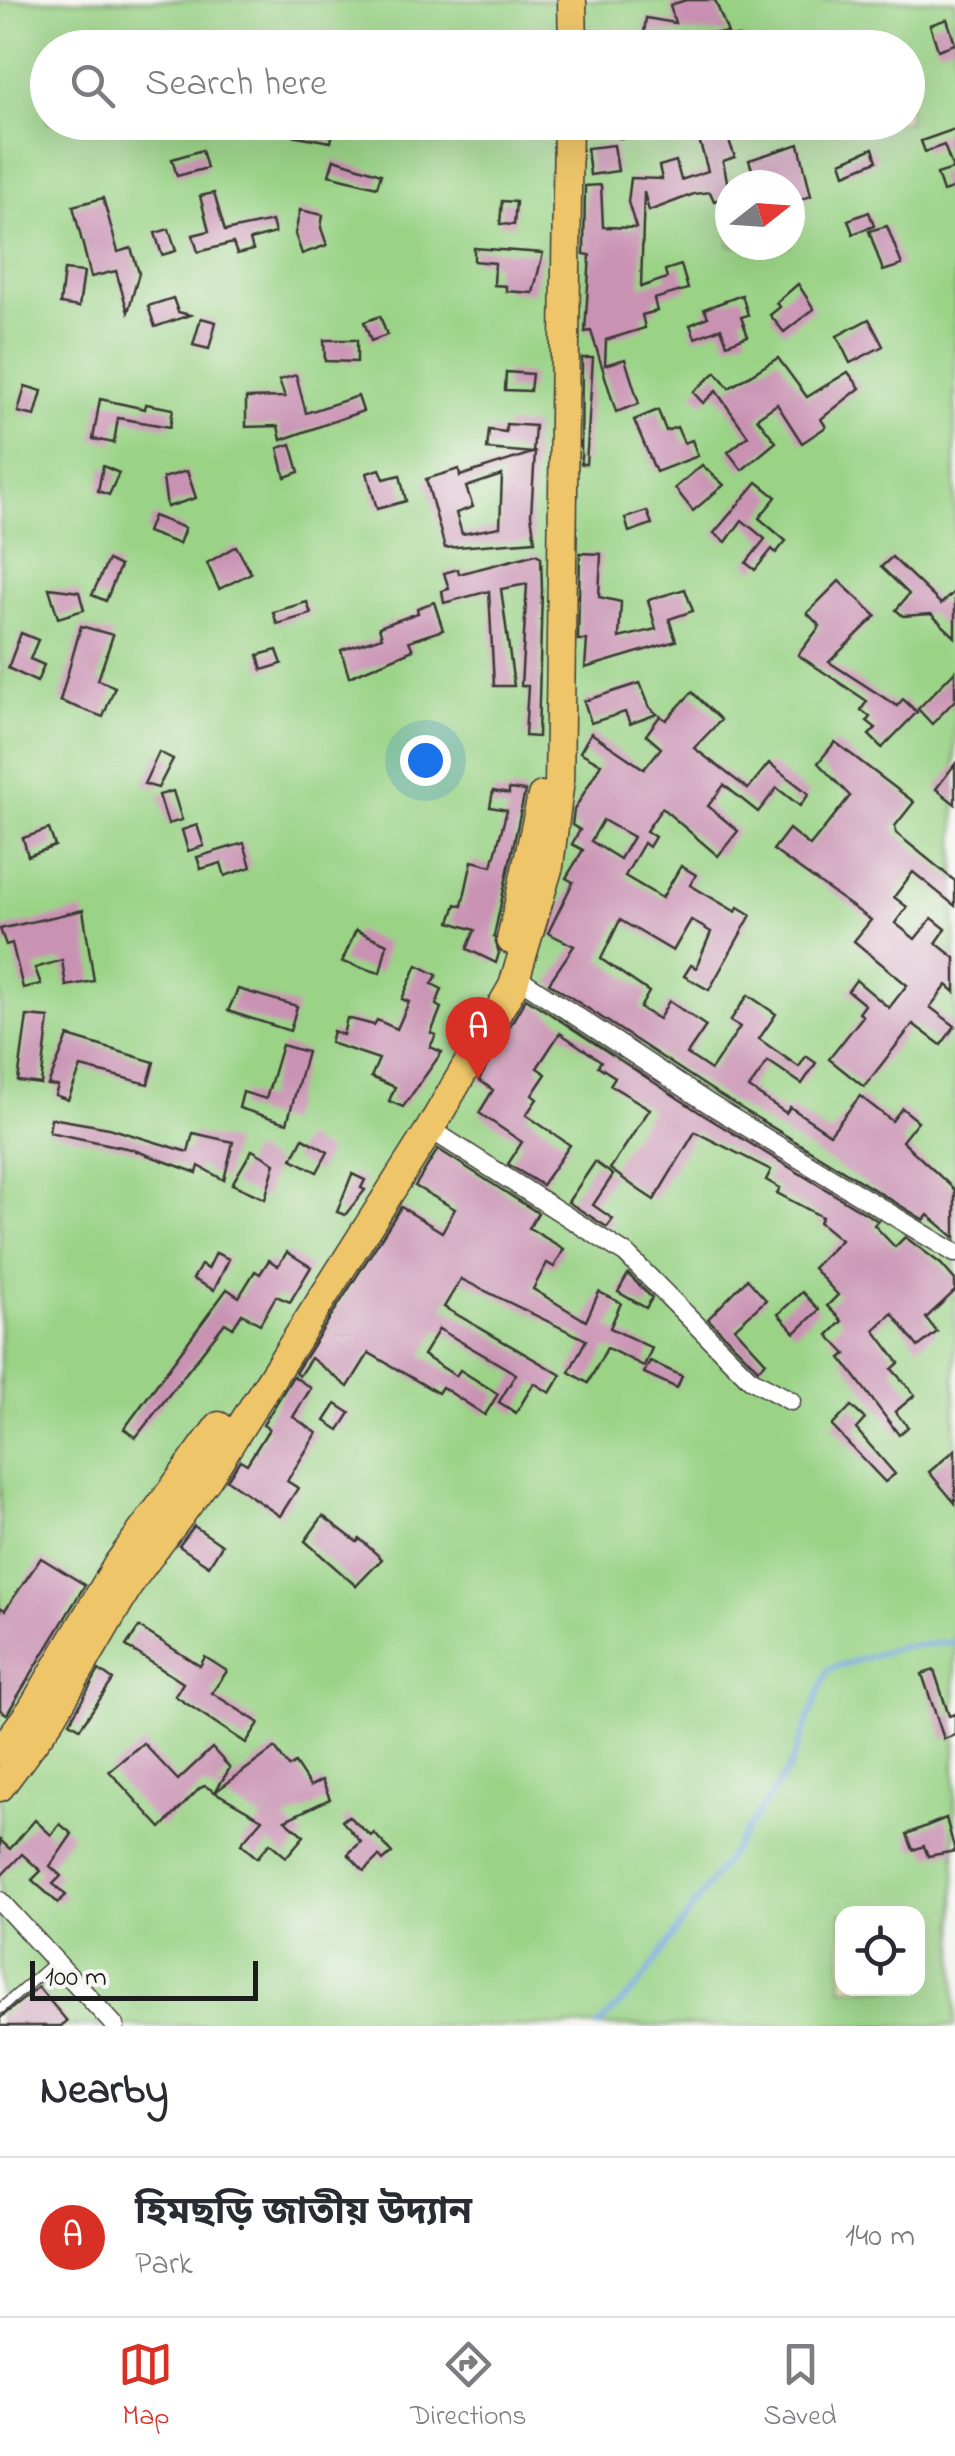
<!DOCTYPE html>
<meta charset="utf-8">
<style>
:root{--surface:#fff;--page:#f7f7f7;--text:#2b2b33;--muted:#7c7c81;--line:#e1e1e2;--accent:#d93025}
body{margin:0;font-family:"Indie Flower","Noto Sans Bengali",sans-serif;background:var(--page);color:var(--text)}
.controls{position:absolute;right:30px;bottom:30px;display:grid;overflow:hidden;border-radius:20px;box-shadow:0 10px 40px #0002}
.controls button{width:90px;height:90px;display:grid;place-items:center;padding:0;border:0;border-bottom:2px solid var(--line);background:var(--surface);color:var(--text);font:50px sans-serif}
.compass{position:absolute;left:715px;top:170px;width:90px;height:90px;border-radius:50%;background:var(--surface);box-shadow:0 10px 40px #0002;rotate:73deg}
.scale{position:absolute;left:30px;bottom:25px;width:228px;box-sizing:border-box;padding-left:10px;border:5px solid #1c1c1c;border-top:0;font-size:28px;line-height:35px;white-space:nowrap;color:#1c1c1c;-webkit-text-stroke:8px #f6f6f2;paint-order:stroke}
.you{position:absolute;left:425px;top:760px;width:35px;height:35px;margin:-25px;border:8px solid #fff;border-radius:50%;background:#1a73e8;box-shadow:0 0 0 15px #1a73e833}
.badge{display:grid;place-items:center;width:65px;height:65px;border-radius:50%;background:var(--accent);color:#fff;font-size:32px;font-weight:700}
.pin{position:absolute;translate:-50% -82px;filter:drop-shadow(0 2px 5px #0008)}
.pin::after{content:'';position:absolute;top:52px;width:35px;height:30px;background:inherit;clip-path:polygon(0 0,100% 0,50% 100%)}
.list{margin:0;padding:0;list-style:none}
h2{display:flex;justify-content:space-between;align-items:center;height:130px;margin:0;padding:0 40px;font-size:42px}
h2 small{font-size:32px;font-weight:400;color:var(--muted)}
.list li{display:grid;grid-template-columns:65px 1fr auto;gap:30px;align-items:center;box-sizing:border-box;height:160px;padding:0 40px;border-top:2px solid var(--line)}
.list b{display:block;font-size:38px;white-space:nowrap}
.list p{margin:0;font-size:32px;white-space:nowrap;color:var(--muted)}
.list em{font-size:32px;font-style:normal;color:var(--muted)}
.icon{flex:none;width:55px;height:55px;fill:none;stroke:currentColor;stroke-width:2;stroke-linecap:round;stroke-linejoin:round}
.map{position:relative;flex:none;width:955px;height:2026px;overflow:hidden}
.search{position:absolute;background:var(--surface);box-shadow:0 10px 40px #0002;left:30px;right:30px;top:30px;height:110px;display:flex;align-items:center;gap:25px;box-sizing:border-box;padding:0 35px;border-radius:55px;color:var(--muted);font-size:38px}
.sheet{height:290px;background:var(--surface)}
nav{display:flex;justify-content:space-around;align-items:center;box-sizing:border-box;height:140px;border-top:2px solid var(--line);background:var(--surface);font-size:28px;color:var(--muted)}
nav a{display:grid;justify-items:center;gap:5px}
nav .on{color:var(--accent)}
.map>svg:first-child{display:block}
.green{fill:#9ad386;stroke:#5b7851;stroke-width:2.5;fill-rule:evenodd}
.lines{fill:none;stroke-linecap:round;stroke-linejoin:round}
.stream{stroke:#78a8e2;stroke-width:5}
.building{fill:#c992b3;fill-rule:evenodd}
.service-casing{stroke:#3b3934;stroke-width:12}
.minor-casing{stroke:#3b3934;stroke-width:21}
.primary-casing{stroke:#3b3934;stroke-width:31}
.service{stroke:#fff;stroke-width:9}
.minor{stroke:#fff;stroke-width:18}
.primary{stroke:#eec569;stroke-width:28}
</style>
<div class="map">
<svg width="955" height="2026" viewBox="0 0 955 2026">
<rect width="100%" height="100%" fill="#f6f6f2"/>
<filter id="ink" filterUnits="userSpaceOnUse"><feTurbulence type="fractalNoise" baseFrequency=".01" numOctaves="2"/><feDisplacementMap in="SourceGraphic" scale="20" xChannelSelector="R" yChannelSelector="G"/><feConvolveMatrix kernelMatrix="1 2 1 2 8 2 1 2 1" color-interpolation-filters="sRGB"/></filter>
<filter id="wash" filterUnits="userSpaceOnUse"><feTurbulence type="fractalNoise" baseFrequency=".0048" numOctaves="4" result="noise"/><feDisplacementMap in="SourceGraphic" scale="40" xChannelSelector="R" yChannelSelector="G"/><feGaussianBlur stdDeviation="2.25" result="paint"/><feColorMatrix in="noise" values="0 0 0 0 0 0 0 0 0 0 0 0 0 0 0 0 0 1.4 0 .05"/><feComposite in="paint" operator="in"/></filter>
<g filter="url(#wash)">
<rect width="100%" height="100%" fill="#e9dfba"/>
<!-- green -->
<path class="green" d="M0 0H955V2026H0ZM48 48H908V122H48ZM730 185H790V245H730ZM842 1914H918V1988H842Z"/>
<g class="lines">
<!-- stream -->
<polyline class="stream" points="598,2026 639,1985 789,1769 828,1669 901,1647 955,1642"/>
</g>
<g id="blocks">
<!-- building -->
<g class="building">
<polygon points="686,0 715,0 728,33 644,33 646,18 675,23 670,5"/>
<polygon points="947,19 955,44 938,50 930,25"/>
<polygon points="258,122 335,122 331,142 257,129"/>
<polygon points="619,122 655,122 655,137 619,138"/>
<polygon points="688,122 722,122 735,157 723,161 730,196 714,201 710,192 694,194 649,211 644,192 641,287 667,278 665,270 681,265 688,289 654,299 657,311 642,315 645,328 606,340 605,365 625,359 639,404 616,412 591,331 585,332 590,255 584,254 585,186 601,185 603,227 636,228 628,202 631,178 662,179 659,166 676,161 681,180 708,171 698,136 692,137"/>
<polygon points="955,129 955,188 943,192 937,174 953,169 944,145 925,152 921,141"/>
<polygon points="799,144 811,196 790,203 790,185 777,181 757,185 749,160"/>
<polygon points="614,145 618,171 590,175 587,148"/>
<polygon points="873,148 877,161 845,174 841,162"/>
<polygon points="202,150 207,168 177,176 172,159"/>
<polygon points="334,159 381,174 377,187 329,175"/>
<polygon points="214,193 225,231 272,221 275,233 250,240 253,250 237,254 233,243 198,252 193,235 209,231 200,196"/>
<polygon points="103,198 118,252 131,248 139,273 128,312 116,271 91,277 73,206"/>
<polygon points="502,201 516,202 514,225 500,224"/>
<polygon points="300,210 323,215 321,228 327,245 302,254 295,234"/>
<polygon points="869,212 874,226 853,234 848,220"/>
<polygon points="887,226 902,265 883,271 869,231"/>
<polygon points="169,229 176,251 162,255 155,233"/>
<polygon points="474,248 543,253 533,293 506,291 506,286 494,285 495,263 474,261"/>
<polygon points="64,270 84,272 79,307 60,304"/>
<polygon points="798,284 814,309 784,332 770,315 780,307 776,303"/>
<polygon points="742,295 748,315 741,317 748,336 727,344 721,328 695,338 690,325 708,317 704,309"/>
<polygon points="173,298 178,312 190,315 155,327 148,306"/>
<polygon points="380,316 387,335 371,341 364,322"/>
<polygon points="201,318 216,322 209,349 193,345"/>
<polygon points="869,319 883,346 850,363 837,336"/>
<polygon points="324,340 357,340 357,362 325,361"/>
<polygon points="582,358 593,358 586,464 581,464"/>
<polygon points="778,358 807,397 848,372 860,388 821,419 826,427 802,443 777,404 757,418 776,442 742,470 728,452 748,436 716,391 703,403 693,392 716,372 729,388"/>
<polygon points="506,372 532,374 530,391 505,390"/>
<polygon points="296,375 306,413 358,396 363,411 281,440 278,426 246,427 246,398 285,397 279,380"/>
<polygon points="25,386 42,391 35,416 18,412"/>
<polygon points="100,399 145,409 146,404 173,409 170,427 118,418 114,443 93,439"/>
<polygon points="658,410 666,431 677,427 684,443 692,440 698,456 656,472 634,420"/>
<polygon points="506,424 535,426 533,453 487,449 489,430 506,432"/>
<polygon points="291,444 299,472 285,477 278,448"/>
<path d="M535 452 531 515 535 541 445 548 426 479 459 469 460 476ZM502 475 500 527 462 534 456 513 473 507 466 487Z"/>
<polygon points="702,465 724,485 693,511 675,488"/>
<polygon points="103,466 119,473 109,495 98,491"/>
<polygon points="380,469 384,479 400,475 406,501 377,509 367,473"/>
<polygon points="187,471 196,498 167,507 163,478"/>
<polygon points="757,482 776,497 759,518 786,541 776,553 772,549 755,570 746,563 765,539 742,520 726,542 714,533"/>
<polygon points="647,511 652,524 629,532 625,518"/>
<polygon points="153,516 185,528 179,544 147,532"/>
<polygon points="236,546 251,573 219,589 207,563"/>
<polygon points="580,553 601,554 599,597 621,602 619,638 656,629 648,600 685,589 693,611 669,619 676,641 585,668 587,640 578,640"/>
<polygon points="536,554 541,557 542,590 538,737 525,736 528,686 521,686 527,584 501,589 514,686 494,686 489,591 444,603 442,591 449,589 444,573 458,569 459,574"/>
<polygon points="892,557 941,604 955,591 955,637 931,614 903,616 896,610 909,594 881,567"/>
<polygon points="108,560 120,566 106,601 92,595"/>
<polygon points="839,581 876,616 829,662 897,706 903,699 917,712 882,748 869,735 876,728 867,721 870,717 861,710 867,701 798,655 820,626 807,613"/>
<polygon points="49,588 79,592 84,610 58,618"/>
<polygon points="307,602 311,614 277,624 273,612"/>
<polygon points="434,602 443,630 409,641 413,650 349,677 341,650 382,637 379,627 418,613 417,608"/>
<polygon points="81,626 113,635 98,680 115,687 103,717 60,701"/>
<polygon points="21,633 38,640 30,659 44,665 37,682 8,668"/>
<polygon points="277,650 282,664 262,670 258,655"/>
<polygon points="955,671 955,700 932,724 918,709"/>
<polygon points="640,683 650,708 657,714 630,724 625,712 591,723 584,701"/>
<path d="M692 692 721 720 694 748 748 789 769 763 809 794 800 806 777 788 758 812 724 785 708 806 738 831 718 856 662 808 646 831 655 837 649 847 644 843 625 876 662 898 681 866 696 875 690 885 736 912 738 907 751 915 709 990 684 976 691 965 696 968 711 932 691 920 673 951 620 920 601 959 649 992 640 1008 659 1019 669 1001 706 1026 687 1054 711 1070 740 1027 730 1021 748 995 776 1014 759 1039 799 1067 806 1056 816 1063 802 1084 768 1061 749 1088 786 1113 790 1107 830 1134 860 1096 892 1121 902 1108 918 1121 902 1141 955 1190V1238L928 1215 924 1220 718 1094 549 983 574 946 548 933 573 882 566 878 583 850 572 844 580 830 572 825 574 810 601 764 580 752 591 733 644 769 661 748 646 735 660 716 666 720ZM603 820 633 837 620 859 591 841Z"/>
<polygon points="835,742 914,802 895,826 896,833 955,881 955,906 913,872 894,897 907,907 895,923 915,939 932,918 946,929 936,943 955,958 955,992 947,985 930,1007 955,1026 941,1045 913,1024 864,1087 829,1059 863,1016 859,1013 865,1005 848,991 856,980 889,1008 907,985 854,941 871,920 773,850 789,829 810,846 850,796 818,763"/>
<polygon points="159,752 173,759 158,788 144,784"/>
<polygon points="955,764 955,804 936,789"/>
<polygon points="509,789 525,791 494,936 499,953 496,963 467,949 475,930 450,922 456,904 462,906 472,861 492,866 507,810 490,807 493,791 509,794"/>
<polygon points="173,791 182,820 168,824 159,795"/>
<polygon points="197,825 204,846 188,851 182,830"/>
<polygon points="49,829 55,846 28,856 23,838"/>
<polygon points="244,843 251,867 225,876 221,863 201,869 197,857"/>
<polygon points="83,910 94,981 66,986 62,960 35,968 41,984 23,988 12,943 6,945 0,929"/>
<polygon points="356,930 387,944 380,973 342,962"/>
<polygon points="417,965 437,975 432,984 442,989 436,1005 441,1008 431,1033 436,1035 430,1047 442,1052 403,1107 389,1101 395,1087 371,1077 379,1059 330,1043 333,1031 343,1035 347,1018 374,1025 377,1020 397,1029 409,1002 402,999"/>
<polygon points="238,989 297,1006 290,1031 228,1011"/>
<polygon points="526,998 705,1116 878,1221 874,1225 895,1247 905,1237 941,1264 955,1280 955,1291 926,1318 937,1332 918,1347 892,1313 874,1330 899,1363 892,1369 915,1395 895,1412 908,1427 899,1435 841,1358 846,1354 828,1335 842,1321 827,1306 838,1295 813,1268 841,1240 819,1222 822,1217 777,1193 780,1188 766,1180 771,1170 695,1132 654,1200 639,1190 610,1169 650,1109 610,1085 615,1077 598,1066 601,1061 560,1033 537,1068 546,1074 532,1095 537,1099 526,1115 570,1145 542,1185 508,1164 522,1142 479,1113 493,1090 479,1080"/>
<polygon points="27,1016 49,1018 41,1084 18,1081"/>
<polygon points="68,1036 154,1062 148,1084 81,1067 68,1100 55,1095 58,1086 48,1085"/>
<polygon points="282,1045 307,1052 287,1123 239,1108 243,1092 266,1099"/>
<polygon points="51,1118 109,1128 188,1152 193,1133 233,1142 224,1180 199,1166 197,1173 131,1149 49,1132"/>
<polygon points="303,1138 328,1152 317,1172 292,1159"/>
<polygon points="438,1149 538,1213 529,1228 564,1249 554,1267 547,1263 533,1289 586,1321 599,1292 621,1303 610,1328 652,1348 644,1366 607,1348 588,1383 569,1372 586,1340 461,1279 444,1307 561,1375 550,1393 534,1383 516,1413 499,1402 516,1374 439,1329 423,1355 456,1376 460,1370 498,1394 485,1415 442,1387 438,1393 369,1353 348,1387 311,1358 299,1376 295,1373 401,1207 442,1232 455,1209 415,1186"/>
<polygon points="252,1150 275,1163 265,1199 232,1184"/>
<polygon points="595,1162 613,1175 593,1205 613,1219 607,1227 568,1202"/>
<polygon points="352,1174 365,1180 361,1188 365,1190 345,1215 337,1212"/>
<polygon points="287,1252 311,1267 290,1302 276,1296 260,1324 242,1314 233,1328 225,1323 136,1437 124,1429 227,1289 239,1297 255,1271 260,1274 269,1260 278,1266"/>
<polygon points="216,1253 229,1259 214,1290 193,1279 201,1265 208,1269"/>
<polygon points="628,1274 652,1298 646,1308 618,1292"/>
<polygon points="747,1279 766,1300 735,1328 766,1362 758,1369 708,1319"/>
<polygon points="802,1292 819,1310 795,1333 778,1314"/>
<polygon points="650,1361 682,1376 677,1388 644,1373"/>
<polygon points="293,1376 311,1388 293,1417 317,1433 287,1481 298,1488 280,1516 227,1480 240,1460 247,1464 269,1429 263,1425"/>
<polygon points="336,1404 350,1413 339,1430 325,1421"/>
<polygon points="851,1406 865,1419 856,1429 895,1474 885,1482 832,1426"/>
<polygon points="955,1450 955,1503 929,1472"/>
<polygon points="323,1516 357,1542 360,1539 382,1559 356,1586 305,1541"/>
<polygon points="194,1526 222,1545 209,1566 179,1546"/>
<polygon points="41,1558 85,1585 7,1714 0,1710 0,1607 5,1610"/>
<polygon points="139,1627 200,1666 205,1657 227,1671 212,1693 259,1723 246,1743 175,1696 183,1683 126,1646"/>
<polygon points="99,1670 113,1680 80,1728 70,1722"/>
<polygon points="934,1670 949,1716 955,1714 955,1735 944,1739 922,1674"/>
<polygon points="143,1743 178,1780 212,1748 230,1768 215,1792 205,1786 200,1788 161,1828 109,1771"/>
<polygon points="275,1748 289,1767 295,1763 310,1786 322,1780 330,1799 285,1820 304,1836 286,1857 270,1843 257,1858 241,1844 262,1819 215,1792"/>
<polygon points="348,1816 371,1836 374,1833 392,1853 383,1861 379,1856 364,1871 348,1854 361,1842 342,1821"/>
<polygon points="946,1818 955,1851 928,1856 924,1846 913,1850 907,1834"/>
<polygon points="35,1820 51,1835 60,1824 72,1834 50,1866 61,1876 53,1884 66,1895 58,1903 32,1880 41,1871 22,1854 0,1877 0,1840 10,1849"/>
<polygon points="38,1987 67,2021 61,2026 0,2026 0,2018"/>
</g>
</g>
</g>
<g filter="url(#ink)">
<use href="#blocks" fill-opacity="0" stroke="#3b3934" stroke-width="2.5"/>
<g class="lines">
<!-- service casing -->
<g class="service-casing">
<polyline id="service" points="0,2009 54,1962"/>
</g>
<!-- minor casing -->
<g class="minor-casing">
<g id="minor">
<polyline points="571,37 658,47 737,46"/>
<polyline points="517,977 711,1105 955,1253"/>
<polyline points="430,1129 626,1254 750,1379 791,1401"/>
<polyline points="0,1901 115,2026"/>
</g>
</g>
<!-- primary casing -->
<g class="primary-casing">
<g id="primary">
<polyline points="572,0 573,48"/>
<polyline points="511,940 542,796"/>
<polyline points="0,1752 32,1709 118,1564 219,1426"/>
<polyline points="0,1787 52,1717 133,1578 208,1478 430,1129 513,986 549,866 559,788 568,122"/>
</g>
</g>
<!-- service -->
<use href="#service" class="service"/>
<!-- minor -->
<use href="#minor" class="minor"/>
<!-- primary -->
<use href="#primary" class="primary"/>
</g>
</g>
</svg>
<div class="controls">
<button><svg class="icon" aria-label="locate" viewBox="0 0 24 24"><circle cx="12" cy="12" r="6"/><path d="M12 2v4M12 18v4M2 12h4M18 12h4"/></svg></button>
</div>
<svg class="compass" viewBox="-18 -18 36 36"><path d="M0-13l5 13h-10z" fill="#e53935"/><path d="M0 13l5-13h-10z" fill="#7c7c81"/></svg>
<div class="scale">100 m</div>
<div class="you"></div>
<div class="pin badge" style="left:478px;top:1079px">A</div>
<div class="search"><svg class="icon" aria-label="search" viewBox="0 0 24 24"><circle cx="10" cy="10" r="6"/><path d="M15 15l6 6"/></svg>Search here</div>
</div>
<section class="sheet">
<h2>Nearby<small></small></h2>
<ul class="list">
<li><span class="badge">A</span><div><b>হিমছড়ি জাতীয় উদ্যান</b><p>Park</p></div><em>140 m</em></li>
</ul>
</section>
<nav>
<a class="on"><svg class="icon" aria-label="map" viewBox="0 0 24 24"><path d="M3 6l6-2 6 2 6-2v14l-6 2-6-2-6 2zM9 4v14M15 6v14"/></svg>Map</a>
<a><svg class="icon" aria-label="directions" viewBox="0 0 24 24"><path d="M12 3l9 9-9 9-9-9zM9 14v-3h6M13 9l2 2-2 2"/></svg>Directions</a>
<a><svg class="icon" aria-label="saved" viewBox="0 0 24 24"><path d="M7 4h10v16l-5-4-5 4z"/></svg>Saved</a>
</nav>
